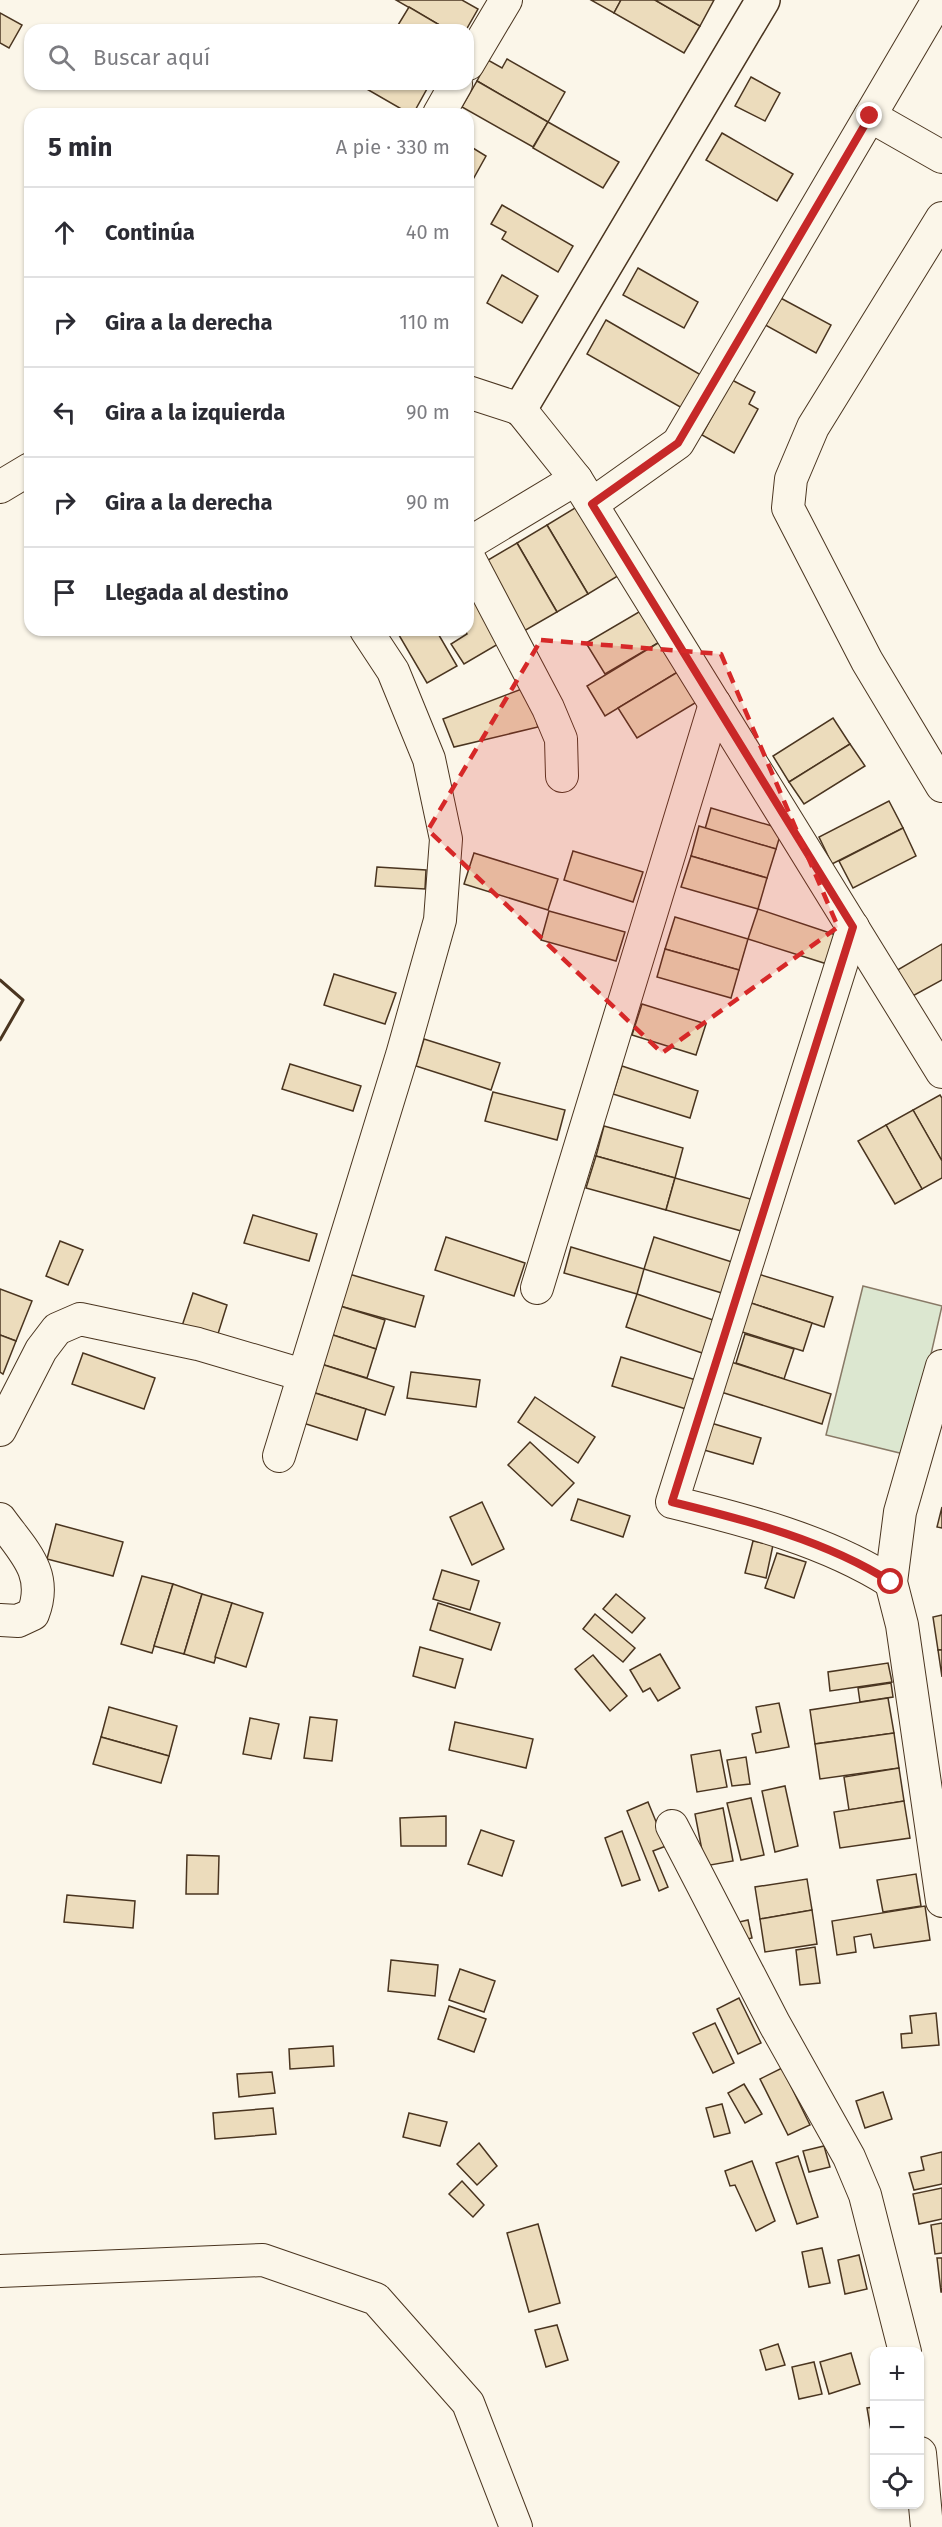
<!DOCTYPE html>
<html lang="es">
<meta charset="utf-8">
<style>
:root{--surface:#fff;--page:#f7f7f7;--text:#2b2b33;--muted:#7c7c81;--line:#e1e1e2}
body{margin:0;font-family:"Fira Sans",sans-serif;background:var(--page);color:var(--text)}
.controls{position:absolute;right:18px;bottom:18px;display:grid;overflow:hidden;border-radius:12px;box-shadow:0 2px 4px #0004}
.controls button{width:54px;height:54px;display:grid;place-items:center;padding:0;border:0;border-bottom:2px solid var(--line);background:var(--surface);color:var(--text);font:30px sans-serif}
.stop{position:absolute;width:18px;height:18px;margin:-14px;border:4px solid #c62828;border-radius:50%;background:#fff}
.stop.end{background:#c62828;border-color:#fff;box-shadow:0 2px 6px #0008}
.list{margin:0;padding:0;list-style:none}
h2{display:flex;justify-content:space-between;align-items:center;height:78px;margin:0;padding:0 24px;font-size:26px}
h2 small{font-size:20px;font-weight:400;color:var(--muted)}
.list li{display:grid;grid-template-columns:39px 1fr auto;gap:18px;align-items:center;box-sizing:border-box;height:90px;padding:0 24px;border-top:2px solid var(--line)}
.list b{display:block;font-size:22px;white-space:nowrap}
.list em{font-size:20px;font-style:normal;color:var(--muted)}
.icon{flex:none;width:33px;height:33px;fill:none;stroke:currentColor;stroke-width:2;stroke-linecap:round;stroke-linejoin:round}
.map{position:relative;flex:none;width:942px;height:2527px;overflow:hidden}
.search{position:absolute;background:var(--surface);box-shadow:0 2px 4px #0004;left:24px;top:24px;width:450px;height:66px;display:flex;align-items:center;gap:15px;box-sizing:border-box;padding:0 21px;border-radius:18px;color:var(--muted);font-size:22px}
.panel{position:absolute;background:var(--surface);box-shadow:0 2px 4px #0004;left:24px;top:108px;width:450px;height:528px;border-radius:18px}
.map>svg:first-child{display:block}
.green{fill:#dce7d0;stroke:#887966;stroke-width:1.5}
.building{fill:#ecdcbc;stroke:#4a3520;stroke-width:1.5}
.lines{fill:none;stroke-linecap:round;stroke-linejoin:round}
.street-casing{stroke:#4a3520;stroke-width:34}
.secondary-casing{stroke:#4a3520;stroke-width:36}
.street{stroke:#fbf6e9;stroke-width:32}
.secondary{stroke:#fbf6e9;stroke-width:33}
.wall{stroke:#4a3520;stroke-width:3}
.route{stroke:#c62828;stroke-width:8}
.marked{fill:#d62828;fill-opacity:0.2;stroke:#d62828;stroke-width:4.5;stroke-dasharray:12 8;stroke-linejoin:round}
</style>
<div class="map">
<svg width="942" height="2527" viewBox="0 0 942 2527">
<rect width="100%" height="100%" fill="#fbf6e9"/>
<!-- green -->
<polygon class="green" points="863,1286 942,1306 908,1455 826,1435"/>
<!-- building -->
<g class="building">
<polygon points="396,0 462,0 478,9 466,30 448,30"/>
<polygon points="591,0 621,0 614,13"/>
<polygon points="621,0 655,0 700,26 684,53 614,13"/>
<polygon points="655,0 714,0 700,26"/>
<polygon points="409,7 448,30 395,30"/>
<polygon points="0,13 22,25 9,48 0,43"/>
<polygon points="507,59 565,92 548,122 477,81 488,60 502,68"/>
<polygon points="751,77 780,93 765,121 735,106"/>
<polygon points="477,81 548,122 533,147 462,107"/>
<polygon points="358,84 423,84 428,87 413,114 410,114"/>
<polygon points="548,122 619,162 603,188 533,148"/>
<polygon points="722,133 793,174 777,201 706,160"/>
<polygon points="468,145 486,156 471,183 468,181"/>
<polygon points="502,205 573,246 558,272 502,239 506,232 491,224"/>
<polygon points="638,268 698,302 684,328 623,295"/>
<polygon points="502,275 538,296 522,323 487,303"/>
<polygon points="775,295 831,325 816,353 760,322"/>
<polygon points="606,320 701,375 682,408 587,354"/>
<polygon points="732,380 755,392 749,404 758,409 734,453 702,435"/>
<polygon points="580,505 621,574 588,594 547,525"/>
<polygon points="547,525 588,594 557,612 517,543"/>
<polygon points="517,543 557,612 524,631 483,563"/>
<polygon points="468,577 505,640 464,664 451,644 467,634 465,630 468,630"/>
<polygon points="644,609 663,640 605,674 586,643"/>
<polygon points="396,630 436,630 457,666 427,683"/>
<polygon points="663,640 681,670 605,716 587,686"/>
<polygon points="681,670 700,700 637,738 618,708"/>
<polygon points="527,687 538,727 454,747 443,719"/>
<polygon points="833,718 850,744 789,782 773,756"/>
<polygon points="850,744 865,766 804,804 789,782"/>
<polygon points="889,801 903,828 832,864 819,837"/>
<polygon points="711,808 782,829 776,849 705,829"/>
<polygon points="699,826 776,849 767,878 691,856"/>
<polygon points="903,828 916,856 853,888 839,861"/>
<polygon points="573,851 643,872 633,902 564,880"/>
<polygon points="474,853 558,879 548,910 464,884"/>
<polygon points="691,856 767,878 758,909 681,887"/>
<polygon points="377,867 426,870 425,889 375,886"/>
<polygon points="758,909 836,935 827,964 748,939"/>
<polygon points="549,911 625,932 616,961 541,940"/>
<polygon points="675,917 748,939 739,970 665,949"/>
<polygon points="942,944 942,980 909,998 894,972"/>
<polygon points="665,949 739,970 731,998 657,977"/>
<polygon points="334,974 396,993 385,1024 324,1005"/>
<polygon points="642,1004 706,1024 696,1055 632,1035"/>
<polygon points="424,1039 500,1063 491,1090 416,1066"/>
<polygon points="290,1064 361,1086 353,1111 282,1089"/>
<polygon points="622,1066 698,1091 690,1118 613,1094"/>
<polygon points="493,1092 565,1110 557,1140 485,1121"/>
<polygon points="940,1095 942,1098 942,1161 913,1110"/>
<polygon points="913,1110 942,1161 942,1178 922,1189 886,1125"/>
<polygon points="886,1125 922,1189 895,1204 858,1141"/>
<polygon points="604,1126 683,1148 675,1178 596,1156"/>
<polygon points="596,1156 675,1178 666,1210 586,1188"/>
<polygon points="675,1178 754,1200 745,1232 666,1210"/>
<polygon points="253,1215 317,1234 309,1261 244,1243"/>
<polygon points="446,1237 525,1263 514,1296 435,1270"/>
<polygon points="654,1237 735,1263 725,1294 644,1269"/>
<polygon points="60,1241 83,1250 68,1285 46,1276"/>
<polygon points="571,1247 644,1269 637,1294 564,1273"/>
<polygon points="349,1274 424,1296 415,1327 340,1306"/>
<polygon points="758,1274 833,1297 824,1327 748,1302"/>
<polygon points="0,1289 32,1301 16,1341 0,1335"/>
<polygon points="193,1293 227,1305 217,1337 182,1326"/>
<polygon points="637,1294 719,1322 708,1355 626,1327"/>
<polygon points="748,1302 812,1323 803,1351 739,1331"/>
<polygon points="340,1306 385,1320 376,1349 330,1334"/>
<polygon points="330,1334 376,1349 367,1378 321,1364"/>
<polygon points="745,1334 794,1349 784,1379 736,1363"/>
<polygon points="0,1335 16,1341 3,1374 0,1372"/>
<polygon points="83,1353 155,1378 144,1409 72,1384"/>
<polygon points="621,1357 696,1380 686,1409 612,1386"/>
<polygon points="731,1362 831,1394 822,1424 721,1392"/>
<polygon points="321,1364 394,1387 385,1415 312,1392"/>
<polygon points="411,1372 480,1380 476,1407 407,1398"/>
<polygon points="312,1392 366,1409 357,1440 303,1423"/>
<polygon points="535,1397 595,1437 578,1463 518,1422"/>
<polygon points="711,1423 761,1438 753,1464 704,1450"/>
<polygon points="530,1442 574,1483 552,1506 508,1465"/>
<polygon points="578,1499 630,1516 623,1537 571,1520"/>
<polygon points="482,1502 504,1549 472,1565 450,1517"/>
<polygon points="942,1507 942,1528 937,1527"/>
<polygon points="56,1524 123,1542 113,1576 47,1559"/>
<polygon points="753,1541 773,1545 766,1578 745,1573"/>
<polygon points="777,1553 806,1562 794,1598 765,1588"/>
<polygon points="442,1570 479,1581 470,1610 433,1599"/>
<polygon points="142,1576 173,1584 152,1653 121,1644"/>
<polygon points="173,1584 202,1594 184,1654 154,1646"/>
<polygon points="202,1594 232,1603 214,1663 184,1654"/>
<polygon points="616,1594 645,1618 632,1633 603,1609"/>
<polygon points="232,1603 263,1613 246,1667 215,1657"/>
<polygon points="438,1603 500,1623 491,1650 430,1630"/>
<polygon points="595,1614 635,1648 623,1662 583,1629"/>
<polygon points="942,1615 942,1650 938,1650 933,1617"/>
<polygon points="420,1647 463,1659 455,1688 413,1676"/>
<polygon points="938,1650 942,1650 942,1677"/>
<polygon points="660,1654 680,1688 658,1701 650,1688 643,1692 630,1670"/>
<polygon points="593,1655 627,1696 610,1711 575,1669"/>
<polygon points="888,1663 892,1682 830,1691 828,1672"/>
<polygon points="891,1683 893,1697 860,1702 858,1688"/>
<polygon points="888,1698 894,1733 815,1744 810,1710"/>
<polygon points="779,1703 789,1747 756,1753 752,1734 761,1732 756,1707"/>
<polygon points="109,1707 177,1726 169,1756 101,1737"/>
<polygon points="310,1717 337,1720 332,1761 304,1758"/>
<polygon points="250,1718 279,1724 271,1759 243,1754"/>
<polygon points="455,1722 533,1739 526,1768 449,1750"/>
<polygon points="894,1733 899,1768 820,1779 815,1744"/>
<polygon points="101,1737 169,1756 161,1783 93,1764"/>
<polygon points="720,1750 727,1787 697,1792 691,1755"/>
<polygon points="746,1757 750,1784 732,1786 727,1760"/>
<polygon points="899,1768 904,1801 849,1810 844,1777"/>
<polygon points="785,1786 798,1846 775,1852 762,1791"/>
<polygon points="751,1798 764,1855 741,1860 727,1803"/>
<polygon points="904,1801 910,1838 840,1848 834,1812"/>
<polygon points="648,1802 666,1846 653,1851 668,1887 659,1891 627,1811"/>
<polygon points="723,1808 733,1861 705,1866 695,1814"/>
<polygon points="446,1816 446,1846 401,1846 400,1818"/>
<polygon points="481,1830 514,1841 502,1876 468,1864"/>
<polygon points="622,1831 640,1880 622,1886 605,1838"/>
<polygon points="187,1855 219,1856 218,1894 186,1894"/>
<polygon points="916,1874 921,1906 883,1912 877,1880"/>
<polygon points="807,1879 812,1910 760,1919 755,1887"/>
<polygon points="67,1895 135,1901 133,1928 64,1922"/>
<polygon points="925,1906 930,1940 874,1948 871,1934 854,1937 856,1952 837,1955 832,1921"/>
<polygon points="812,1910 817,1944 765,1952 760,1919"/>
<polygon points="748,1920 752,1938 743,1940 739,1922"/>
<polygon points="815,1947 820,1983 800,1985 796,1950"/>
<polygon points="391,1960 438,1965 435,1996 388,1991"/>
<polygon points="460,1969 495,1981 484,2012 449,2000"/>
<polygon points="739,1998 761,2043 738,2054 717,2009"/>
<polygon points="449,2006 486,2019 474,2052 438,2039"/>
<polygon points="936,2013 939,2045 902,2048 901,2034 912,2033 910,2016"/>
<polygon points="715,2023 734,2063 713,2073 693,2033"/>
<polygon points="333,2046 334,2066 290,2069 289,2049"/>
<polygon points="782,2068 810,2125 788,2135 760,2079"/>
<polygon points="272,2072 275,2093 239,2097 237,2074"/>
<polygon points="744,2084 762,2114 745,2123 728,2093"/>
<polygon points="883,2092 892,2119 865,2128 856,2101"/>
<polygon points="722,2104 730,2133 714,2137 706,2108"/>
<polygon points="273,2108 276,2134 215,2139 213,2113"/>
<polygon points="409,2113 447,2122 440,2146 403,2137"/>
<polygon points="479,2143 497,2166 477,2185 457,2164"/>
<polygon points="824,2146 830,2167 809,2172 803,2151"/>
<polygon points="942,2152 942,2184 914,2190 909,2173 924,2170 921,2157"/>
<polygon points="798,2156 818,2217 797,2224 776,2163"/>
<polygon points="752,2161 775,2221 756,2231 735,2185 730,2186 725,2171"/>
<polygon points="462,2181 484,2205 473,2217 449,2194"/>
<polygon points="942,2188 942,2219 919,2224 913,2194"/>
<polygon points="942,2223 942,2253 935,2254 931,2225"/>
<polygon points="538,2224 560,2303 529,2312 507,2233"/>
<polygon points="822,2248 830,2283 809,2287 802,2252"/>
<polygon points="859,2255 867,2289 845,2294 838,2260"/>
<polygon points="937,2258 942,2258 942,2292 941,2292"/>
<polygon points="557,2325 568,2360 546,2367 535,2330"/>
<polygon points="778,2344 785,2365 766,2370 760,2350"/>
<polygon points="851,2353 860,2384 829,2394 820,2362"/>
<polygon points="814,2362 822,2394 799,2399 792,2367"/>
<polygon points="874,2407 874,2448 867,2408"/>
</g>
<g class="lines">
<!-- street casing -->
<g class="street-casing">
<g id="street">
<polyline points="468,64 506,0"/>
<polyline points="439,114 456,84"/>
<polyline points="870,116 942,157"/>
<polyline points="942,218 813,427 791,479 788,508 867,661 942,786"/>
<polyline points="468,392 520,409 576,479 942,1072"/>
<polyline points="0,487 30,469"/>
<polyline points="592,504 678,443 938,0"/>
<polyline points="468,544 576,479"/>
<polyline points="468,556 548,708 561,739 562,776"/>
<path d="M853 927 672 1502C746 1520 827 1541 891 1582"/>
<polyline points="537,1288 715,704"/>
<polyline points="942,1366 900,1512 891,1582 902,1625 942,1901"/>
<polyline points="0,1430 41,1350 57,1329 80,1319 198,1344 303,1375"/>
<polyline points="279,1456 402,1055 440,920 446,839 429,759 393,671 366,630"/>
<path d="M0 1519C23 1551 49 1573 33 1614L18 1621 0 1620"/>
<polyline points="672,1826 774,2023 849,2157 865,2195 905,2352"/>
<polyline points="0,2271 263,2260 376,2299 468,2403 516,2527"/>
<polyline points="920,2453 927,2527"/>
</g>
</g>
<!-- secondary casing -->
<g class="secondary-casing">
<polyline id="secondary" points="520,409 763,0"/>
</g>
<!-- street -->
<use href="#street" class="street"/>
<!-- secondary -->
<use href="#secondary" class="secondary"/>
<!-- wall -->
<polyline class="wall" points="0,980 23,1000 0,1040"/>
</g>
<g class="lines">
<!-- route -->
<path class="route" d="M870 116 678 443 592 504 853 927 672 1502C746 1520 827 1541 891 1582"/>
</g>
<!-- marked area -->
<path class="marked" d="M541 640 721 654 838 927 662 1053 428 830Z"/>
</svg>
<div class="controls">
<button>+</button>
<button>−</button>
<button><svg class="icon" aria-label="locate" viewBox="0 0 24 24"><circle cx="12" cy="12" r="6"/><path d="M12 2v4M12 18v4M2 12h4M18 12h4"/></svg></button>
</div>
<div class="stop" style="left:891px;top:1582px"></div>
<div class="stop end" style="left:870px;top:116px"></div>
<div class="search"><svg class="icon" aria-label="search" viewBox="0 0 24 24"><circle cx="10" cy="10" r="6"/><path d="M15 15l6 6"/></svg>Buscar aquí</div>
<section class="panel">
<h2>5 min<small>A pie · 330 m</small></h2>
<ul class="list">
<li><svg class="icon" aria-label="ahead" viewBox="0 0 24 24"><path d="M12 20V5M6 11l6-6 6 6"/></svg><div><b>Continúa</b></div><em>40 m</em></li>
<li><svg class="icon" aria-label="right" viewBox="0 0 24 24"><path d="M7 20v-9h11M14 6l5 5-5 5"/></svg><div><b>Gira a la derecha</b></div><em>110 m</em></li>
<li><svg class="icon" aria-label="left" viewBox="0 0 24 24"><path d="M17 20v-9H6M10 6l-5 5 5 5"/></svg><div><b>Gira a la izquierda</b></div><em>90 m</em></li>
<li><svg class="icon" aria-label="right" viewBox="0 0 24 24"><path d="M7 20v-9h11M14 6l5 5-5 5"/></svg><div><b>Gira a la derecha</b></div><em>90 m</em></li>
<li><svg class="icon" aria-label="arrive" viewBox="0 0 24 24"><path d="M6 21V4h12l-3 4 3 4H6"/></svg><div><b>Llegada al destino</b></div></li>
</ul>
</section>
</div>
